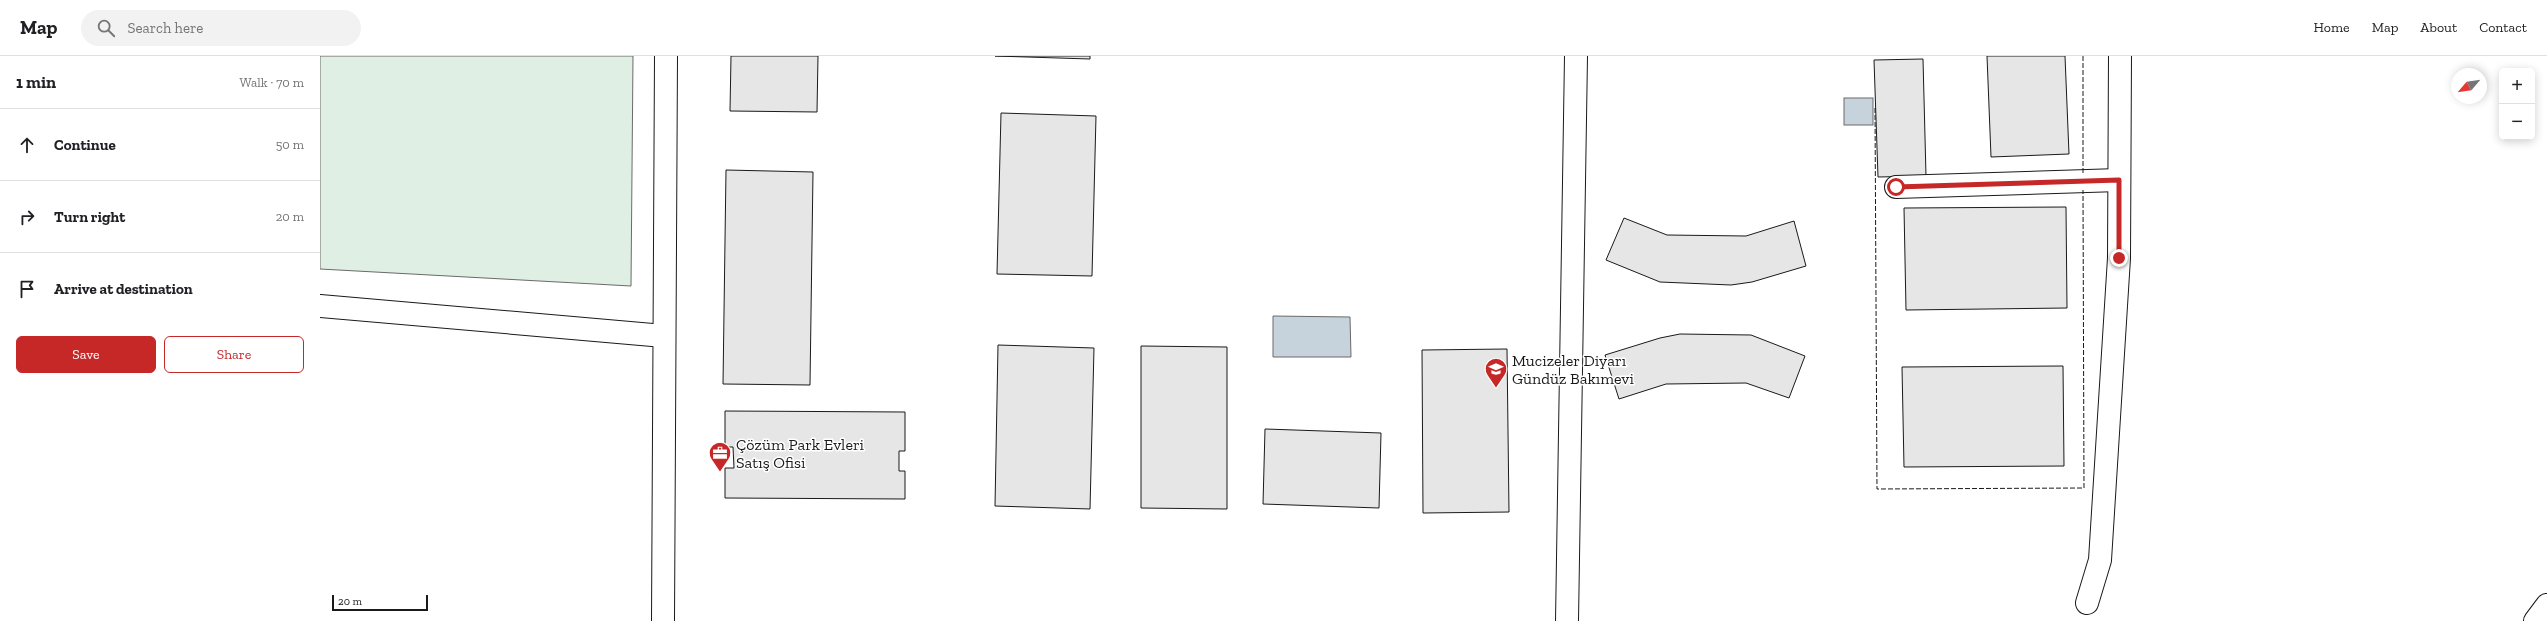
<!DOCTYPE html>
<meta charset="utf-8">
<style>
:root{--surface:#fff;--page:#f2f2f2;--text:#202124;--muted:#757577;--line:#e0e0e0;--accent:#c62828}
body{margin:0;font-family:"Zilla Slab",serif;background:var(--page);color:var(--text)}
.controls{position:absolute;right:12px;top:12px;display:grid;overflow:hidden;border-radius:6px;box-shadow:0 2px 10px #0003}
.controls button{width:36px;height:36px;display:grid;place-items:center;padding:0;border:0;border-bottom:1px solid var(--line);background:var(--surface);color:var(--text);font:20px sans-serif}
.compass{position:absolute;left:2131px;top:12px;width:36px;height:36px;border-radius:50%;background:var(--surface);box-shadow:0 2px 10px #0003;rotate:241deg}
.scale{position:absolute;left:12px;bottom:10px;width:96px;box-sizing:border-box;padding-left:4px;border:2px solid #1a1a1a;border-top:0;font-size:11px;line-height:14px;white-space:nowrap;color:#1a1a1a;-webkit-text-stroke:3px #fff;paint-order:stroke}
.stop{position:absolute;width:12px;height:12px;margin:-9px;border:3px solid #c62828;border-radius:50%;background:#fff}
.stop.end{background:#c62828;border-color:#fff;box-shadow:0 1px 4px #0008}
.list{margin:0;padding:0;list-style:none}
h2{display:flex;justify-content:space-between;align-items:center;height:52px;margin:0;padding:0 16px;font-size:17px}
h2 small{font-size:13px;font-weight:400;color:var(--muted)}
.list li{display:grid;grid-template-columns:26px 1fr auto;gap:12px;align-items:center;box-sizing:border-box;height:72px;padding:0 16px;border-top:1px solid var(--line)}
.list b{display:block;font-size:15px;white-space:nowrap}
.list em{font-size:13px;font-style:normal;color:var(--muted)}
.actions{display:flex;gap:8px;padding:12px 16px}
.actions a{flex:1;padding:9px 0;border:1px solid var(--accent);border-radius:6px;text-align:center;font-size:14px;color:var(--accent)}
.actions .main{background:var(--accent);color:#fff}
.icon{flex:none;width:22px;height:22px;fill:none;stroke:currentColor;stroke-width:2;stroke-linecap:round;stroke-linejoin:round}
.map{position:relative;flex:none;width:2227px;height:565px;overflow:hidden}
header{display:flex;align-items:center;gap:24px;box-sizing:border-box;height:56px;padding:0 20px;background:var(--surface);border-bottom:1px solid var(--line)}
header strong{font-size:19px}
nav{display:flex;gap:22px;margin-inline-start:auto;font-size:14px}
.search{width:280px;height:36px;background:var(--page);display:flex;align-items:center;gap:10px;box-sizing:border-box;padding:0 14px;border-radius:22px;color:var(--muted);font-size:15px}
main{display:flex}
aside{flex:1;background:var(--surface)}
.map>svg:first-child{display:block}
.green{fill:#e0efe3;stroke:#6a6a6a}
.water{fill:#c6d2dc;stroke:#6a6a6a}
.building{fill:#e6e6e6;stroke:#1a1a1a}
.lines{fill:none;stroke-linecap:round;stroke-linejoin:round}
.minor-casing{stroke:#1a1a1a;stroke-width:24}
.minor{stroke:#fff;stroke-width:22}
.fence{stroke:#1a1a1a;stroke-width:1;stroke-dasharray:5 2;stroke-linecap:butt}
.route{stroke:#c62828;stroke-width:5}
.labels{text-anchor:middle;stroke-width:3;stroke-linejoin:round;paint-order:stroke}
.poi-label{font-size:16px;fill:#1a1a1a;stroke:#fff;text-anchor:start}
</style>
<header>
<strong>Map</strong>
<div class="search"><svg class="icon" aria-label="search" viewBox="0 0 24 24"><circle cx="10" cy="10" r="6"/><path d="M15 15l6 6"/></svg>Search here</div>
<nav><a>Home</a><a>Map</a><a>About</a><a>Contact</a></nav>
</header>
<main>
<aside>
<h2>1 min<small>Walk · 70 m</small></h2>
<ul class="list">
<li><svg class="icon" aria-label="ahead" viewBox="0 0 24 24"><path d="M12 20V5M6 11l6-6 6 6"/></svg><div><b>Continue</b></div><em>50 m</em></li>
<li><svg class="icon" aria-label="right" viewBox="0 0 24 24"><path d="M7 20v-9h11M14 6l5 5-5 5"/></svg><div><b>Turn right</b></div><em>20 m</em></li>
<li><svg class="icon" aria-label="arrive" viewBox="0 0 24 24"><path d="M6 21V4h12l-3 4 3 4H6"/></svg><div><b>Arrive at destination</b></div></li>
</ul>
<div class="actions"><a class="main">Save</a><a>Share</a></div>
</aside>
<div class="map">
<svg width="2227" height="565" viewBox="0 0 2227 565">
<rect width="100%" height="100%" fill="#fff"/>
<!-- green -->
<polygon class="green" points="0,0 313,0 311,230 0,213"/>
<!-- water -->
<g class="water">
<rect x="1524" y="42" width="29" height="27"/>
<polygon points="953,260 1030,261 1031,301 953,301"/>
</g>
<!-- building -->
<g class="building">
<polygon points="411,0 498,0 497,56 410,55"/>
<polygon points="675,0 770,0 770,3"/>
<polygon points="1667,0 1745,0 1749,98 1671,101"/>
<polygon points="1603,3 1606,120 1558,121 1554,4"/>
<polygon points="681,57 776,60 772,220 677,218"/>
<polygon points="406,114 493,116 490,329 403,328"/>
<polygon points="1746,151 1747,252 1586,254 1584,152"/>
<polygon points="1304,162 1347,179 1426,180 1474,165 1486,210 1432,226 1411,229 1340,226 1286,204"/>
<polygon points="1360,278 1431,279 1485,300 1469,342 1426,327 1346,328 1299,343 1285,299 1340,282"/>
<polygon points="678,289 774,292 770,453 675,450"/>
<polygon points="821,290 907,291 907,453 821,452"/>
<polygon points="1187,293 1189,456 1103,457 1102,294"/>
<polygon points="1743,310 1744,410 1584,411 1582,311"/>
<polygon points="405,355 585,356 585,395 579,395 579,415 585,415 585,443 405,442 405,412 414,412 413,391 405,391"/>
<polygon points="945,373 1061,377 1059,452 943,448"/>
</g>
<g class="lines">
<!-- minor casing -->
<g class="minor-casing">
<g id="minor">
<polyline points="1576,131 1799,124"/>
<polyline points="0,250 344,280"/>
<polyline points="1767,547 1780,504 1799,202 1800,0"/>
<polyline points="343,565 346,0"/>
<polyline points="1247,565 1256,0"/>
<polyline points="2215,565 2227,549"/>
</g>
</g>
<!-- minor -->
<use href="#minor" class="minor"/>
<!-- fence -->
<g class="fence">
<polyline points="1763,0 1763,118"/>
<polyline points="1555,52 1557,433 1764,432 1763,134"/>
</g>
</g>
<g class="lines">
<!-- route -->
<polyline class="route" points="1576,131 1799,124 1799,202"/>
</g>
<!-- icons -->
<defs>
<g id="school-pin" transform="scale(1.15)"><path d="M0 17L-7.5 6A9.5 9.5 0 1 1 7.5 6Z" fill="#c62828" stroke="#fff"/><path d="M0-5L7-2L0 1L-7-2ZM-4 1L0 2.5L4 1V4Q0 6-4 4Z" fill="#fff"/></g>
<g id="office-pin" transform="scale(1.15)"><path d="M0 17L-7.5 6A9.5 9.5 0 1 1 7.5 6Z" fill="#c62828" stroke="#fff"/><path d="M-6-3h4V-5.5h4V-3h4V5H-6ZM-1-4.5V-3h2v-1.5ZM-6 0V1H6V0Z" fill="#fff"/></g>
</defs>
<g fill-rule="evenodd">
<use href="#school-pin" x="1176" y="313"/>
<use href="#office-pin" x="400" y="397"/>
</g>
<g class="labels">
<!-- poi labels -->
<g class="poi-label">
<text x="1192" y="310">Mucizeler Diyarı<tspan x="1192" dy="18">Gündüz Bakımevi</tspan></text>
<text x="416" y="394">Çözüm Park Evleri<tspan x="416" dy="18">Satış Ofisi</tspan></text>
</g>
</g>
</svg>
<div class="controls">
<button>+</button>
<button>−</button>
</div>
<svg class="compass" viewBox="-18 -18 36 36"><path d="M0-13l5 13h-10z" fill="#e53935"/><path d="M0 13l5-13h-10z" fill="#757577"/></svg>
<div class="scale">20 m</div>
<div class="stop" style="left:1576px;top:131px"></div>
<div class="stop end" style="left:1799px;top:202px"></div>
</div>
</main>
